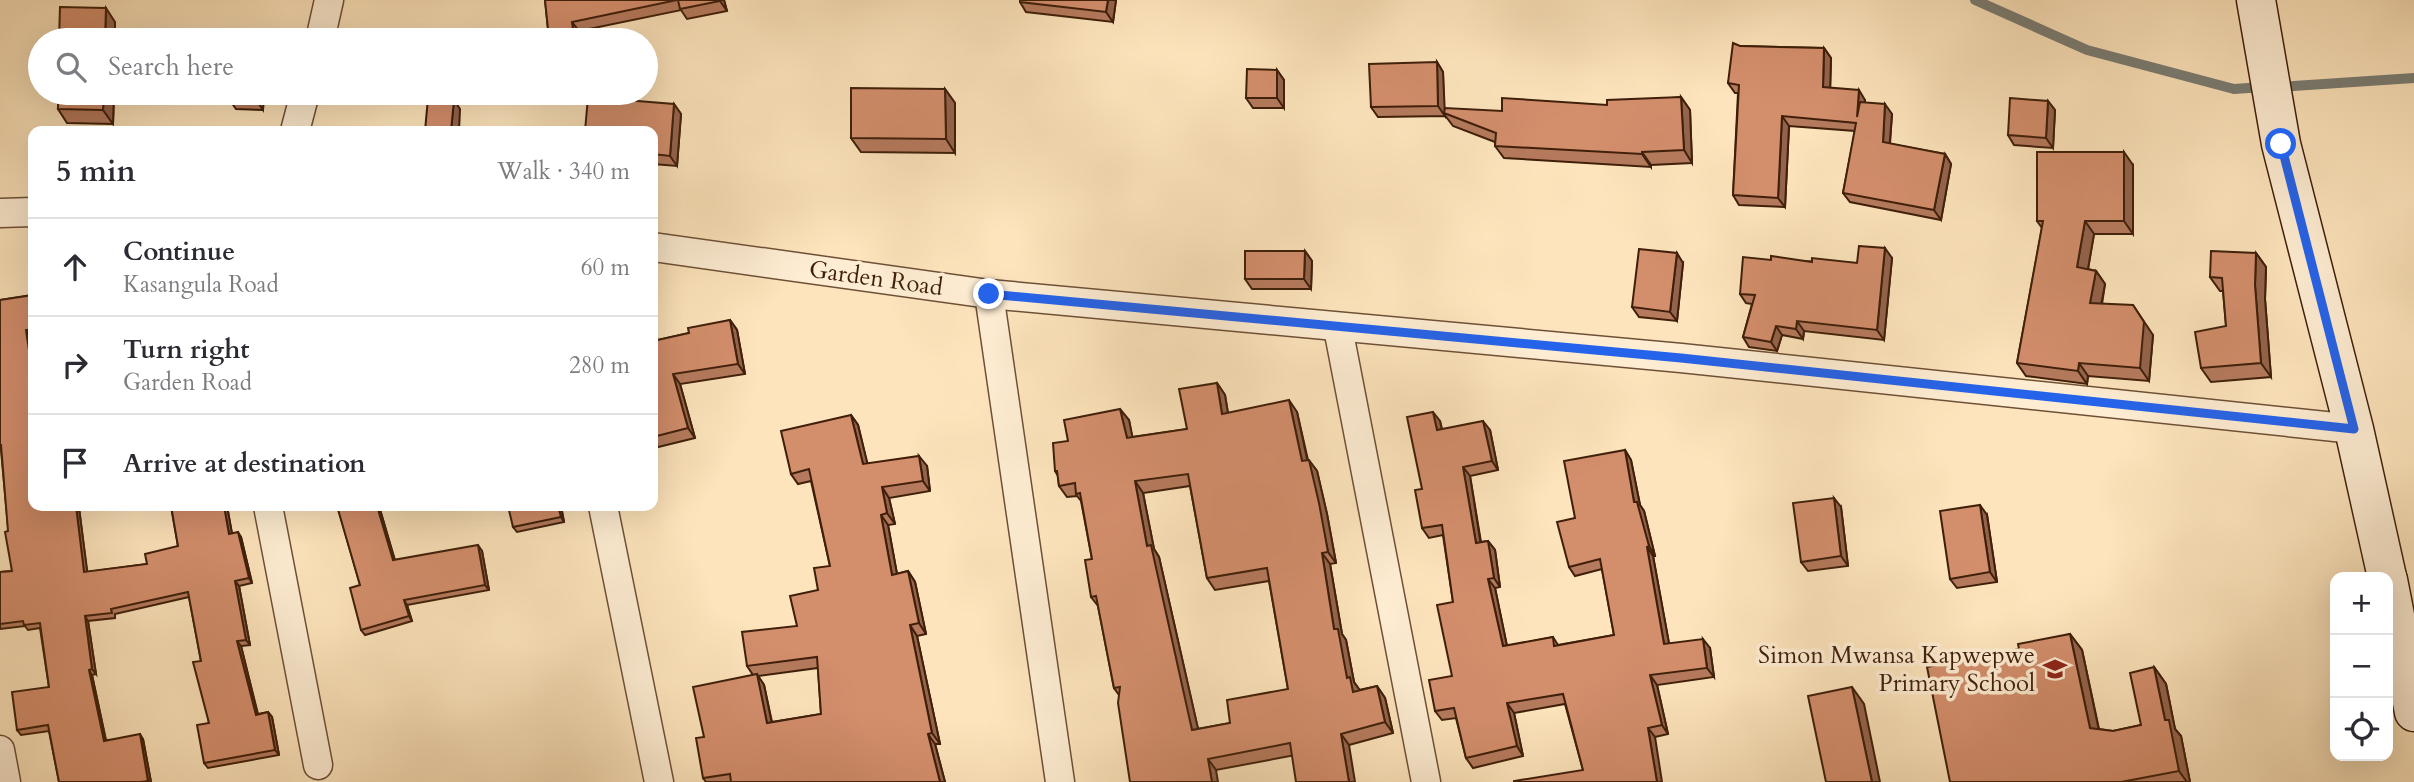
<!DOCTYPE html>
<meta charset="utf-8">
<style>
:root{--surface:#fff;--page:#f7f7f7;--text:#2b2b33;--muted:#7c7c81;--line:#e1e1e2}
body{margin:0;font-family:Cardo,serif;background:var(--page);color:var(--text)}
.controls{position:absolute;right:21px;bottom:21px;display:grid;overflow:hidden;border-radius:14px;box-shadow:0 7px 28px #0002}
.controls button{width:63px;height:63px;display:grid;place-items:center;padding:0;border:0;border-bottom:2px solid var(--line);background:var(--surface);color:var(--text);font:35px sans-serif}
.stop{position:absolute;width:21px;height:21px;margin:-16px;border:5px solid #2563eb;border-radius:50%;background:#fff}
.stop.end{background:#2563eb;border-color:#fff;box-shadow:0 2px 7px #0008}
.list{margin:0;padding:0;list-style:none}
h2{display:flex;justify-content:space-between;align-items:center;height:91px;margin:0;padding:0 28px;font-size:30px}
h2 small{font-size:23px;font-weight:400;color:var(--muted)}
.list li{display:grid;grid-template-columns:46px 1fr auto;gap:21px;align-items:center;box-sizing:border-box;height:98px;padding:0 28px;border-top:2px solid var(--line)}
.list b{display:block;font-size:26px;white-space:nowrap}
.list p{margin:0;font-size:23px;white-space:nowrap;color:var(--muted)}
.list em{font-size:23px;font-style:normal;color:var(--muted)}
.icon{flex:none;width:38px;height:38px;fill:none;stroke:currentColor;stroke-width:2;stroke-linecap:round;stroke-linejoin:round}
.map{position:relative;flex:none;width:2414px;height:782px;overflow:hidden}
.search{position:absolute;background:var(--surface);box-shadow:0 7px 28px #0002;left:28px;top:28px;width:630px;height:77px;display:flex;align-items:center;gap:18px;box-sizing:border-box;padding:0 24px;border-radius:38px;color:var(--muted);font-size:26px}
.panel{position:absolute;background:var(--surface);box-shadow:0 7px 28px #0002;left:28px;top:126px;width:630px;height:385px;border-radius:14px}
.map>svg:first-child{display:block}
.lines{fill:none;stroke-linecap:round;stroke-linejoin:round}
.stream{stroke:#7a7d74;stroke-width:10}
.minor-casing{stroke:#6e5036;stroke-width:31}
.secondary-casing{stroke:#3f1f0a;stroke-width:41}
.minor{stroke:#feedd3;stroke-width:28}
.secondary{stroke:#feedd3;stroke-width:38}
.wall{fill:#b57a5d;stroke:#3f1f0a;stroke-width:2;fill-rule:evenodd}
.shaded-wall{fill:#94634c;stroke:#3f1f0a;stroke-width:2}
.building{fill:#d38e6c;stroke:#3f1f0a;stroke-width:2;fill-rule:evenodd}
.route{stroke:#2563eb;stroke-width:9}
.labels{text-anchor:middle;stroke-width:7;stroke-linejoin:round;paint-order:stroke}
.street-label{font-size:24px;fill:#3f1f0a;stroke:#feedd3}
.poi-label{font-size:24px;fill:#3f1f0a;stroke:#feedd3;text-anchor:end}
</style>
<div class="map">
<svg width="2414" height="782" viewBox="0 0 2414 782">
<rect width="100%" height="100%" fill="#fde4bc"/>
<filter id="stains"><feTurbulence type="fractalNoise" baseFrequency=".00286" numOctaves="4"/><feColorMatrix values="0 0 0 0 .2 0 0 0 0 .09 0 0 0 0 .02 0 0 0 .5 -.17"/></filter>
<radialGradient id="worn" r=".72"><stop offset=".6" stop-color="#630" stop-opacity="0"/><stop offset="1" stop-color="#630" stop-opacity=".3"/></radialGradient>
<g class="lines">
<!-- stream -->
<g class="stream">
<polyline points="1975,0 2087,50 2234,89 2263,87"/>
<polyline points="2279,87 2414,78"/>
</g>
<!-- minor casing -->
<g class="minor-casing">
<g id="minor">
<polyline points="320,40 329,0"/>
<polyline points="295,131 305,93"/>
<polyline points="0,213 33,212"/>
<polyline points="653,247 989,294 1681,358 2354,429"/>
<polyline points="989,294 1060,782"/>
<polyline points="1338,328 1426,782"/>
<polyline points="268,506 318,765"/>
<polyline points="603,506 659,782"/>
<polyline points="0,750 6,782"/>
</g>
</g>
<!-- secondary casing -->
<g class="secondary-casing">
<g id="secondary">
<polyline points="2256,0 2281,144 2354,429 2387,577"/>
<polyline points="2388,580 2414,712"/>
</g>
</g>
<!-- minor -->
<use href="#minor" class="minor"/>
<!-- secondary -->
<use href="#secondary" class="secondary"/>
</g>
<!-- wall -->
<g class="wall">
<polygon points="545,0 724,0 727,11 687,19 681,10 579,31 580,40 551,40 549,39"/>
<polygon points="1020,0 1116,0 1113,22 1026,12 1020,2"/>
<polygon points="1740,46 1824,48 1831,58 1830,88 1865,100 1865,103 1892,114 1890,144 1945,154 1951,164 1941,220 1850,202 1843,193 1855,131 1789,126 1785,207 1739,205 1733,195 1738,93 1735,93 1728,83"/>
<polygon points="1437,62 1443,72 1444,111 1502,111 1607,105 1681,97 1690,110 1692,163 1651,165 1651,167 1504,158 1495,146 1495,142 1453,126 1444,114 1445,116 1378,117 1371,107"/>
<polygon points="1277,70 1284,80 1284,108 1253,108 1246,98"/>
<polygon points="945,89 955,103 955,153 861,152 851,138"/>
<polygon points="114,93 113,124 67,123 58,109"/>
<polygon points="264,93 263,110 236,109 229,99"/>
<polygon points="2048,101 2055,110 2053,148 2014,145 2008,135"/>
<polygon points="674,104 681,114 677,166 653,164 653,131"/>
<polygon points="2133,165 2133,234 2094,234 2088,269 2096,271 2105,284 2102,304 2153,335 2149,381 2088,376 2087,384 2026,376 2017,363 2042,228 2037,221"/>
<polygon points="1305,251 1312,261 1311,289 1252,289 1245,279"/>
<polygon points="2256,253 2266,267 2265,299 2271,377 2211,382 2201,368 2226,326 2223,291 2220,291 2210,277"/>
<polygon points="1892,258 1884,340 1804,331 1803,339 1782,335 1777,351 1749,347 1743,337 1752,304 1746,303 1740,294 1771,260 1857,263"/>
<polygon points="1683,263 1677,321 1639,317 1632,307"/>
<polygon points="33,295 33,334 29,335 33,506 99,506 79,508 87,572 147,564 178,546 171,506 227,506 232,534 241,537 252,583 239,586 250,645 241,646 258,714 268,712 272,717 279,755 208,768 204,763 209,723 201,661 189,597 115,614 115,618 88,621 96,674 92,675 106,740 143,739 151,782 59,782 49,731 21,735 17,730 49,687 40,628 28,630 25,626 0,629 0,572 12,571 1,450 0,448 0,300"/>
<polygon points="730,320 737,330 745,374 680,384 695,438 654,448 653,446 653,341 689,333"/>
<path d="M1217 383 1225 395 1228 413 1297 412 1308 460 1317 471 1327 514 1336 563 1330 564 1342 634 1346 640 1354 682 1359 690 1377 686 1385 698 1393 733 1349 745 1216 770 1119 695 1114 688 1098 606 1091 597 1092 559 1081 501 1077 496 1067 497 1059 486 1058 476 1055 471 1068 441 1129 420 1132 437 1187 429ZM1190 486 1207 578 1215 590 1269 581 1288 689 1230 723 1198 729 1159 557 1154 549 1143 493Z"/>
<path d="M851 415 858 425 867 463 927 466 930 491 889 498 895 524 888 525 897 574 908 571 915 582 926 634 917 636 940 744H935L945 782H706L703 778 704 737 753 675 747 666 797 626 818 590 830 566 811 481 798 484 791 474ZM818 668 821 714 772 722 764 685 758 676Z"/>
<polygon points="1440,421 1442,429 1490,430 1498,470 1470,476 1481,542 1488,541 1495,550 1500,587 1495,588 1507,646 1553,637 1558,645 1614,635 1602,569 1575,576 1569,567 1575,518 1625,450 1631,460 1640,505 1644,511 1655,556 1653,556 1669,644 1710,648 1714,677 1657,685 1668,734 1655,737 1583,770 1565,704 1514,713 1523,756 1473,768 1466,758 1456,718 1442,720 1435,711 1452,676 1453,602 1443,535 1429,538 1422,528 1422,489"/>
<polygon points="329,506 379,506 395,560 482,551 489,590 407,605 412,621 365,635 361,630 360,585 338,508 331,509"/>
<polygon points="561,506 564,522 517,532 513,527"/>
<polygon points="1841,507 1848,566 1808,571 1801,562"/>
<polygon points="1987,515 1997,582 1957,588 1950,579"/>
<polygon points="2070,634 2082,650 2099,729 2113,731 2141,725 2154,667 2166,684 2175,729 2181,736 2190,782 1950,782 2019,649"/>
</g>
<!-- shaded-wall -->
<g class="shaded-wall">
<polygon points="720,0 724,0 727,11 720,1"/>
<polygon points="1108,0 1116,0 1113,22 1106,12"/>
<polygon points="106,8 115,22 115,40 105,40"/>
<polygon points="572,22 579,31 580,40 577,40 574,36"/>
<polygon points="1824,48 1831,58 1830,97 1823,87"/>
<polygon points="1437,62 1443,72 1445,116 1438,106"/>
<polygon points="1277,70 1284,80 1284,108 1277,98"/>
<polygon points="945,89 955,103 955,153 946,139"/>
<polygon points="1859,90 1865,100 1864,126 1857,117"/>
<polygon points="104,93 114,93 113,124 103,110"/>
<polygon points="257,93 264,93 263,110 257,101"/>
<polygon points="1681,97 1690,110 1692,163 1684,150"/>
<polygon points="454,100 460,109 459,131 451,131"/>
<polygon points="2048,101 2055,110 2053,148 2046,138"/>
<polygon points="674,104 681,114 677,166 670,156"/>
<polygon points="1885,104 1892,114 1889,152 1883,142"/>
<polygon points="1782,116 1789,126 1785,207 1778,198"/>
<polygon points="1642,152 1651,165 1651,167 1642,154"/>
<polygon points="2124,152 2133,165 2133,234 2124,221"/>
<polygon points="1945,154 1951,164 1941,220 1934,210"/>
<polygon points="2085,221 2094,234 2086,280 2077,267"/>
<polygon points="1885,248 1892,258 1884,340 1877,330"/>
<polygon points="1305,251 1312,261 1311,289 1304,279"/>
<polygon points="1677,253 1683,263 1677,321 1670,312"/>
<polygon points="2256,253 2266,267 2265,299 2271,377 2261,363 2255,285"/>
<polygon points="2096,271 2105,284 2099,316 2090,303"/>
<polygon points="2133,305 2153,335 2149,381 2140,368"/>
<polygon points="730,320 737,330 745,374 738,364"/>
<polygon points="1797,321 1804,331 1803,339 1796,329"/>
<polygon points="1776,326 1782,335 1777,351 1771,342"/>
<polygon points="26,330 29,335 33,361 33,378"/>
<polygon points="2079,363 2088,376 2087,384 2078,371"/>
<polygon points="673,374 680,384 695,438 688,428"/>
<polygon points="1217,383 1225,395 1230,426 1222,414"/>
<polygon points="1289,400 1297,412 1310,473 1302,461"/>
<polygon points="1120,409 1129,420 1135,449 1127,438"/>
<polygon points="1433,412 1440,421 1444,440 1437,430"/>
<polygon points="851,415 858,425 870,474 863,464"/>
<polygon points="1483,421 1490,430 1498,470 1492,461"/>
<polygon points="1625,450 1631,460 1640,505 1644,511 1655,556 1649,546 1634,502"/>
<polygon points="919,456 927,466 930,491 923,481"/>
<polygon points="1309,460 1317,471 1327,514 1336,563 1328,552"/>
<polygon points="1463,467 1470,476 1482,552 1476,543"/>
<polygon points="1135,481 1143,493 1154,549 1159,557 1201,742 1192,730 1147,546"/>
<polygon points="882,487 889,498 895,524 887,513"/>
<polygon points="1834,498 1841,507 1848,566 1841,556"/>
<polygon points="1980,505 1987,515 1997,582 1990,572"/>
<polygon points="76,506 77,506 79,508 88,577 84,572"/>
<polygon points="224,506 227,506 233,539 229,534"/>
<polygon points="377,506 379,506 396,565 393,560"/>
<polygon points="558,506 561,506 564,522 561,517"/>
<polygon points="881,515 888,525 899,585 892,575"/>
<polygon points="238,532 241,537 252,583 249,578"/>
<polygon points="1488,541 1495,550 1500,587 1494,578"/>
<polygon points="478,545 482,551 489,590 485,585"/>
<polygon points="1647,547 1653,556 1671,654 1664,644"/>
<polygon points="1322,553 1330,564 1342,634 1346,640 1354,682 1359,689 1361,703 1353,692 1347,678 1334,629"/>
<polygon points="908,571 915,582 926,634 919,623"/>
<polygon points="1488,579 1495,588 1509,656 1503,646"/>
<polygon points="235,581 239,586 250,645 246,640"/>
<polygon points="404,600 407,605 412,621 409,616"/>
<polygon points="85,616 88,621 96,674 92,669"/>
<polygon points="910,625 917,636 940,744 932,733"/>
<polygon points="2070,634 2082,650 2102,745 2090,728"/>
<polygon points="1703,639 1710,648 1714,677 1707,668"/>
<polygon points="237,641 241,646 259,720 256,715"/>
<polygon points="2154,667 2166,684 2175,729 2181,736 2190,782 2187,782 2179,771 2165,720"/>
<polygon points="89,670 92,675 107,746 104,741"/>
<polygon points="757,674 764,685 774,734 767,723"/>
<polygon points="1650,675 1657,685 1668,734 1662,725"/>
<polygon points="1377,686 1385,698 1393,733 1385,722"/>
<polygon points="1852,687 1864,704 1880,782 1872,782"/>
<polygon points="1507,703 1514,713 1523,756 1517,746"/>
<polygon points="268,712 272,717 279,755 275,750"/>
<polygon points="1648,728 1655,737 1662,782 1657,782"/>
<polygon points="140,734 143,739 151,782 148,781"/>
<polygon points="928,734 935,744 945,782 940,782"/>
<polygon points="1341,734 1349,745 1355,782 1349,782"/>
<polygon points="1208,759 1216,770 1218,782 1212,782"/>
</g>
<!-- building -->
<g class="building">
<polygon points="545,0 677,0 572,22 574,36 549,39"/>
<polygon points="678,0 720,0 720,1 680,9"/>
<polygon points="1020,0 1108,0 1106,12 1020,2"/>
<polygon points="60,7 106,8 105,40 59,40"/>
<polygon points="1733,43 1740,46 1824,48 1823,87 1859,90 1857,117 1860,102 1885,104 1883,142 1945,154 1934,210 1843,193 1856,123 1782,116 1778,198 1733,195 1739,85 1728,83"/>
<polygon points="1437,62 1438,106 1371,107 1369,64"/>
<polygon points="1247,69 1277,70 1277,98 1246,98"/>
<polygon points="851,88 945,89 946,139 851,138"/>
<polygon points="58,93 104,93 103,110 58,109"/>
<polygon points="229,93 257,93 257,101 229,99"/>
<polygon points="588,97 674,104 670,156 653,154 653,131 585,131"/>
<polygon points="1681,97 1684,150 1642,152 1642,154 1495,146 1496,133 1444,113 1445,108 1502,111 1502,98 1607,105 1607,100"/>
<polygon points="428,98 454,100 451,131 425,131"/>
<polygon points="2010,98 2048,101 2046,138 2008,135"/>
<polygon points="2037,152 2124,152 2124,221 2085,221 2077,267 2096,271 2090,303 2133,305 2144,322 2140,368 2079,363 2078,371 2017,363 2043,221 2037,221"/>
<polygon points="1859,246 1885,248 1877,330 1797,321 1796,329 1776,326 1771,342 1743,337 1755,295 1740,294 1743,257 1771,260 1771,256 1812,262 1812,258 1857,263"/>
<polygon points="1639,249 1677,253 1670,312 1632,307"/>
<polygon points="1245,251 1305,251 1304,279 1245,279"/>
<polygon points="2211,251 2256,253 2255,285 2261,363 2201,368 2195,332 2226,326 2222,278 2210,277"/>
<polygon points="33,295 33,329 26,330 33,377 33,506 76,506 84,572 147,564 145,554 178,546 171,506 224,506 229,534 238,532 249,578 235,581 246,640 237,641 256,715 268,712 275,750 204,763 197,725 209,723 193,662 201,661 188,592 111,609 112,613 85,616 92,669 89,670 104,741 140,734 148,781 141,782 59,782 48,725 17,730 12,692 49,687 40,623 24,625 23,621 0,624 0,572 12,571 5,532 8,531 1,445 0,445 0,300"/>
<polygon points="730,320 738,364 673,374 688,428 653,437 653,341 689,333 688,328"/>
<path d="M1217 383 1222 414 1289 400 1302 461 1309 460 1319 503 1328 552 1322 553 1334 629H1338L1347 678 1350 677 1353 692 1377 686 1385 722 1341 734 1349 782H1296L1290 743 1208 759 1212 782H1130L1118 703 1120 687 1114 688 1096 596 1091 597 1085 560 1092 559 1080 493 1076 494 1075 483 1059 486 1057 471H1055L1053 443 1068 441 1064 420 1120 409 1127 438 1187 429 1179 389ZM1188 474 1207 578 1267 568 1288 689 1227 700 1230 723 1192 730 1151 545 1147 546 1135 481Z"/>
<polygon points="1433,412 1437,430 1483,421 1492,461 1463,467 1476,543 1488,541 1494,578 1488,579 1503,646 1553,637 1554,646 1614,635 1600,559 1569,567 1557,522 1575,518 1564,461 1625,450 1634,502 1637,502 1649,546 1647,547 1664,644 1703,639 1707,668 1650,675 1662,725 1648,728 1657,782 1514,782 1514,781 1583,770 1563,694 1507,703 1517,746 1466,758 1454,708 1435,711 1429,680 1452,676 1437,605 1453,602 1442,525 1422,528 1415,490 1422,489 1407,417"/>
<polygon points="851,415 863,464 919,456 923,481 882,487 887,513 881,515 892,575 908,571 919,623 910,625 932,733 928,734 940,782 731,782 730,774 703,778 696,738 704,737 693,687 757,674 767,723 821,714 817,657 747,666 742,632 797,626 790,596 818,590 814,568 830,566 809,469 791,474 781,431"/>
<polygon points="1834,498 1841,556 1801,562 1793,503"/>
<polygon points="1980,505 1990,572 1950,579 1940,511"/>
<polygon points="337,506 377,506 393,560 478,545 485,585 404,600 409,616 361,630 350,588 360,585"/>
<polygon points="508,506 558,506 561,517 513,527"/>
<polygon points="2070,634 2090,728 2113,731 2141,725 2130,673 2154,667 2165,720 2169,720 2179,771 2121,782 1950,782 1927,667 2019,649 2018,644"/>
<polygon points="1852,687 1872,782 1826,782 1808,696"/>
</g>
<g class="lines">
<!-- route -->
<polyline class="route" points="989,294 1681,358 2354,429 2281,144"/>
</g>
<!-- icons -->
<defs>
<g id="school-bare" transform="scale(1.89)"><path d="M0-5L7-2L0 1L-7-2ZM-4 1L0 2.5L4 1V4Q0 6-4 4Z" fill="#8f2418" stroke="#feedd3" stroke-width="2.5" paint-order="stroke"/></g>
</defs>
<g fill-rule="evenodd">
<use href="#school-bare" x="2055" y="669"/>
</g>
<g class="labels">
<!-- street labels -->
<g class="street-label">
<text transform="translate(876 278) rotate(8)" y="8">Garden Road</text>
</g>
<!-- poi labels -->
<g class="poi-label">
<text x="2035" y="663">Simon Mwansa Kapwepwe<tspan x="2035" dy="28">Primary School</tspan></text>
</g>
</g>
<rect width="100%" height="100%" filter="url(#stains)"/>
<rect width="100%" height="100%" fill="url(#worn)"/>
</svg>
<div class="controls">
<button>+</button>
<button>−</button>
<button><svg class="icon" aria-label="locate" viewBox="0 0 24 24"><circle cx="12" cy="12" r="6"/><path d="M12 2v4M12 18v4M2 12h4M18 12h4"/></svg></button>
</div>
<div class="stop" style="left:2281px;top:144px"></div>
<div class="stop end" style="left:989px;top:294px"></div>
<div class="search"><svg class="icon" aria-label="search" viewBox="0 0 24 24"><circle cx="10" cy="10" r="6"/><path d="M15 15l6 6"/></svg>Search here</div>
<section class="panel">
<h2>5 min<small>Walk · 340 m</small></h2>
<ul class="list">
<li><svg class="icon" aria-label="ahead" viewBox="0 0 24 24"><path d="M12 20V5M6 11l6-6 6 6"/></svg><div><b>Continue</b><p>Kasangula Road</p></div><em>60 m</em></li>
<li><svg class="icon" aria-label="right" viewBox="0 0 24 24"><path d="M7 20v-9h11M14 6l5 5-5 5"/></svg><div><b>Turn right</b><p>Garden Road</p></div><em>280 m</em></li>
<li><svg class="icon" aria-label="arrive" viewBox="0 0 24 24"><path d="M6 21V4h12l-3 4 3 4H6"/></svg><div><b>Arrive at destination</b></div></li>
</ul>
</section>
</div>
